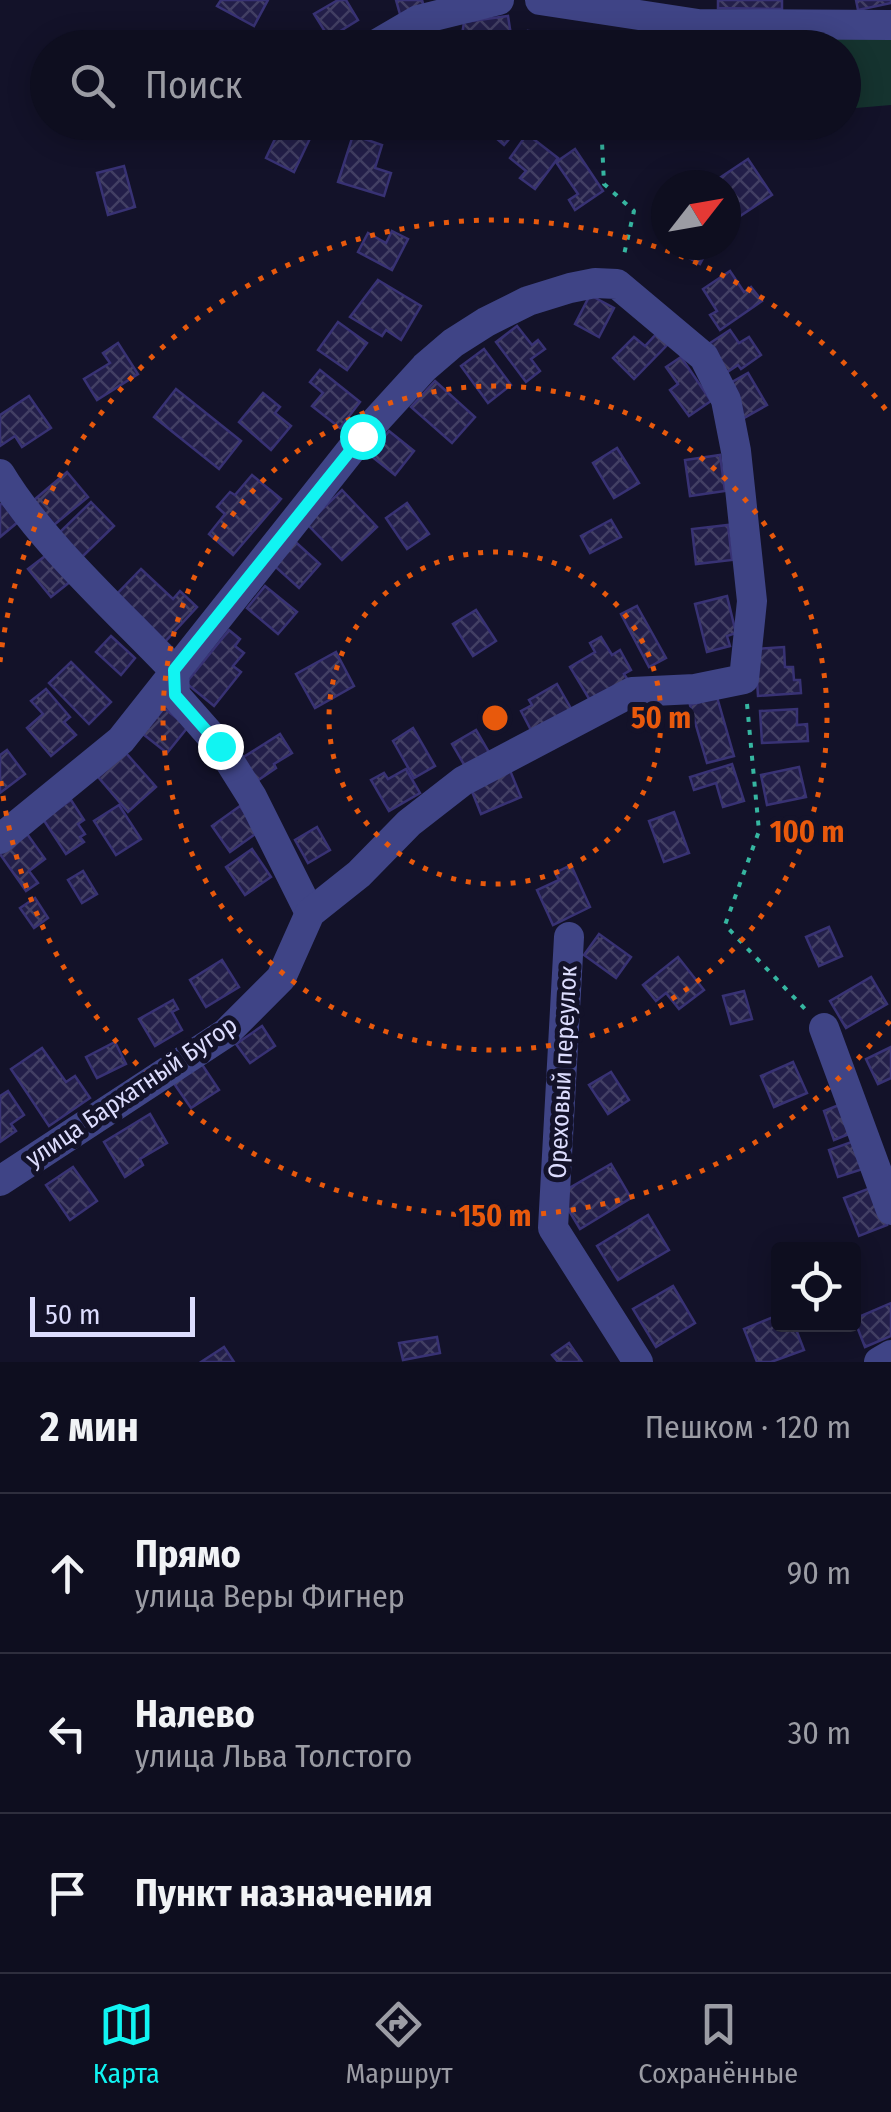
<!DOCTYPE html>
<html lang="ru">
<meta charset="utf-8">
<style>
:root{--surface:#0e0e1f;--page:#171728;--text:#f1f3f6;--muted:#9b9ca4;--line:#2e2e3d;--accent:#11f4f2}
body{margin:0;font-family:"Fira Sans Condensed",sans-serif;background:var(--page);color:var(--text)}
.controls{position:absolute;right:30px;bottom:30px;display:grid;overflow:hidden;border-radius:10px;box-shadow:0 5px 25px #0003}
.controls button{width:90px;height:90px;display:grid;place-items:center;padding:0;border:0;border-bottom:2px solid var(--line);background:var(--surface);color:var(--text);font:50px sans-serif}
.compass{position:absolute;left:651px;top:170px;width:90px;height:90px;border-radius:50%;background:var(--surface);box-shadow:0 5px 25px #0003;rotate:59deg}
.scale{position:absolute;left:30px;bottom:25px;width:165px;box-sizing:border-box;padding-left:10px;border:5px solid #dcdcfd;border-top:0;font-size:28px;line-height:35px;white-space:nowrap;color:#dcdcfd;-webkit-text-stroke:8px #131229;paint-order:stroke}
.stop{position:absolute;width:30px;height:30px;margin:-22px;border:8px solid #11f4f2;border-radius:50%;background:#fff}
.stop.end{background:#11f4f2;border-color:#fff;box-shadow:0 2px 10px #0008}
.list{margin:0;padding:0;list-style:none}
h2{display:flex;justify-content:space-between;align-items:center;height:130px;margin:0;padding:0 40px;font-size:42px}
h2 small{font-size:32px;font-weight:400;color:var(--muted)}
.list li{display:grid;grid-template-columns:65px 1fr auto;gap:30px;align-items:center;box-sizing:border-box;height:160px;padding:0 40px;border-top:2px solid var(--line)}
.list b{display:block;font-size:38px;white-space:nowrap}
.list p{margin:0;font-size:32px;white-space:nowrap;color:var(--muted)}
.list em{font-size:32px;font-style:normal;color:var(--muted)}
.icon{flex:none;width:55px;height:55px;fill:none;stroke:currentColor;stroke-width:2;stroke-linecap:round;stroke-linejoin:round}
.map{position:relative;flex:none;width:891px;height:1362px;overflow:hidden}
.search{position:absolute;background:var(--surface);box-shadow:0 5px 25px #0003;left:30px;right:30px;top:30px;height:110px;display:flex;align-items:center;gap:25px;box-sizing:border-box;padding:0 35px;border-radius:55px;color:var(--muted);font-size:38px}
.sheet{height:610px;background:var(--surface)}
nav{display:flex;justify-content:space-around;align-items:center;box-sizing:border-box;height:140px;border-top:2px solid var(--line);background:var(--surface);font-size:28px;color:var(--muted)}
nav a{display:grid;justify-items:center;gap:5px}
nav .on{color:var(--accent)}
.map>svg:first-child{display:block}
.green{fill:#15332f}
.building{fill:url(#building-cross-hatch);stroke:#383274;stroke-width:2.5}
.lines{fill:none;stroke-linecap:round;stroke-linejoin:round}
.path{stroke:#36b6a1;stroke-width:4;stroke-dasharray:5 8;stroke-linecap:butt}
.minor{stroke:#3f4486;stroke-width:30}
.route{stroke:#11f4f2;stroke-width:12}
.ring{fill:none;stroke:#e8590c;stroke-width:5;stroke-dasharray:5 10}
.labels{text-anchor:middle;stroke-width:10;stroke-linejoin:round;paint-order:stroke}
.street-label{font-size:25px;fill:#dcdcfd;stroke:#131229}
.centre{fill:#e8590c;stroke:#131229;stroke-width:5}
.ring-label{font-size:30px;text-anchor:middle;font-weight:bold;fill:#e8590c;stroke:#131229;stroke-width:10;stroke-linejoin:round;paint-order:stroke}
</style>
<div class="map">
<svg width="891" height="1362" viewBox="0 0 891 1362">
<defs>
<pattern id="building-cross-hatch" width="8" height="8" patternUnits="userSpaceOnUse" patternTransform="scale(2.5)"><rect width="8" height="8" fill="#231f49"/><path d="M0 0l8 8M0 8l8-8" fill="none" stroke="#423f64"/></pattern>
</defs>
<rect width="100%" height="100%" fill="#131229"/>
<!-- green -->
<polygon class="green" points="891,32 891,105 844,109 844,48 834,47 832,34"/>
<!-- building -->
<g class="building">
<polygon points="221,0 268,0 254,26 217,6"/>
<polygon points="338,0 346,0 358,20 329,38 314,14"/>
<polygon points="396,0 422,0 425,10 401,18"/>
<polygon points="718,0 782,0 782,9 718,8"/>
<polygon points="856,0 891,0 891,3 858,10"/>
<polygon points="508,16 513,48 460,48 464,22"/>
<polygon points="528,31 563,35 562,48 526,48"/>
<polygon points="611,37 646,40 646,48 610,48"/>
<polygon points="757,44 811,45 811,48 757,48"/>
<polygon points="283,122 293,122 313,132 294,172 266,158"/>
<polygon points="488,122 524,122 504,145 487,130 491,125"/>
<polygon points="527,134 558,158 535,189 520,178 526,171 510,158"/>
<polygon points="353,135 382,145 375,168 391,173 384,196 338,182"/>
<polygon points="575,149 603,191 575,210 569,200 578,194 556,162"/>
<polygon points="748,159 772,195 731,222 726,215 726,185 709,185"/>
<polygon points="124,166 135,207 108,215 97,173"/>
<polygon points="392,231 408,239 392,270 358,252 368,233 386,243"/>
<polygon points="666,240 666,245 710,245 700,264 664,244"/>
<polygon points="730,271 744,292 751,287 762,301 720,330 710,315 717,311 703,289"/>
<polygon points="378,280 421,306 401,340 386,330 382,336 350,317"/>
<polygon points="590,295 614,308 599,337 575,324"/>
<polygon points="338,322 367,343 347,370 318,350"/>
<polygon points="517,326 532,345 538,340 545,349 531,359 540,371 526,382 496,342"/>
<polygon points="730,330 739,343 749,337 761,355 741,369 738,365 723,375 704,347"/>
<polygon points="659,331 670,342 634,379 613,358 634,337 645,346"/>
<polygon points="118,343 138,374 97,400 84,379 110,363 103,353"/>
<polygon points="484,349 511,385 488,403 461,366"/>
<polygon points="681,357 711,401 689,416 670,390 678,384 666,367"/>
<polygon points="320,370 360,402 340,428 312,406 323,393 310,382"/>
<polygon points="748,373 767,405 744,418 725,386"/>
<polygon points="435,381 475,417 452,443 411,407"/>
<polygon points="176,389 241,441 219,469 154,417"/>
<polygon points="263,393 280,407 275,413 291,426 271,450 239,422"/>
<polygon points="29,396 51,428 22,447 15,436 0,446 0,415"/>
<polygon points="389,431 414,451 395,475 370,455"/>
<polygon points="617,448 639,483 614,498 593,463"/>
<polygon points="720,455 725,491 690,496 685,460"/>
<polygon points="67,472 88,497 54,525 34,500"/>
<polygon points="252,475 281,499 233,555 209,534 225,514 217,507 230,492 235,495"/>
<polygon points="342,490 377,527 342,560 307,524"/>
<polygon points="91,502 114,526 82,557 59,533"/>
<polygon points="2,503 18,522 0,537 0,505"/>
<polygon points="407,503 429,534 407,549 386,518"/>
<polygon points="611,520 621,537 590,553 581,536"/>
<polygon points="728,525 732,560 696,564 692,529"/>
<polygon points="290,537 320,564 299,588 269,561"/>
<polygon points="49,553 71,581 51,597 28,569"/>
<polygon points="141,569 173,599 180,591 197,607 163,644 113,598"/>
<polygon points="265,586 297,612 278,634 247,608"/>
<polygon points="727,596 736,633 727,636 730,646 707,652 695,604"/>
<polygon points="637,606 666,658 649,667 621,614"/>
<polygon points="476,610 496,641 473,656 453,624"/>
<polygon points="229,630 240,639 235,646 244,653 233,666 241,672 214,706 186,683"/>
<polygon points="111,636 135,658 121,675 96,652"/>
<polygon points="601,637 612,655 620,650 631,670 624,674 628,680 591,702 570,667 595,652 590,643"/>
<polygon points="784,647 785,667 793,667 794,680 800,680 801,693 758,696 755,649"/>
<polygon points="336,652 354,686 315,708 296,674"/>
<polygon points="71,662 111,702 89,724 49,683"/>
<polygon points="557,684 573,712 533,734 521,711 532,705 529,700"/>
<polygon points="46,689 70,717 64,722 76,735 51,756 27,728 43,714 31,701"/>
<polygon points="717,697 734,756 707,763 690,705"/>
<polygon points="164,708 188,727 167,753 143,734"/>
<polygon points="797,709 797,725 807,724 808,741 762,743 760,711"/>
<polygon points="413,728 435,766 414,778 393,741"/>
<polygon points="476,730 490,754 466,768 452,744"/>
<polygon points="280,734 292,753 274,764 276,768 257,781 242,758"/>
<polygon points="7,750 25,774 0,793 0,755"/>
<polygon points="126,753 156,787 128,812 98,777"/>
<polygon points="732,764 744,801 723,807 716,783 694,790 690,777"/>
<polygon points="799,767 806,797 767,805 761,775"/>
<polygon points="509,768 521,797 481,814 469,784"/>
<polygon points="406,769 420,793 389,811 371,780 384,773 388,779"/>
<polygon points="71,800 84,820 78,824 85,834 80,837 84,842 66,854 43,819"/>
<polygon points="119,805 141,839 116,855 94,821"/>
<polygon points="240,806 258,832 230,852 212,826"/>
<polygon points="674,812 689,853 664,862 649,821"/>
<polygon points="317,827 330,850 308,863 295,840"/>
<polygon points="25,831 45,859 29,871 38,883 26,891 0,854 0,849"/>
<polygon points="252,849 271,877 245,895 226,867"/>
<polygon points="571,865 590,907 553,925 537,890 559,880 555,873"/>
<polygon points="83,871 97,894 82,903 68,880"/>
<polygon points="35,898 48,918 34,928 20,908"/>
<polygon points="829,927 842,956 819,966 806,937"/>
<polygon points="599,934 631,957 616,978 584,955"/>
<polygon points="678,957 704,990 679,1009 666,993 656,1001 643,985"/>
<polygon points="222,960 239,987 206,1007 190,980"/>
<polygon points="871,977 887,1004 846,1028 830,1001"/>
<polygon points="744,991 752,1019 731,1024 723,996"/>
<polygon points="173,1000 178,1009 172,1012 182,1030 155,1046 139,1019"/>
<polygon points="262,1026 275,1046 250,1063 236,1044"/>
<polygon points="115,1042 126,1064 97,1078 86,1057"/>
<polygon points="891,1047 891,1078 878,1084 866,1059"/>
<polygon points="42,1048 66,1082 75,1076 90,1098 49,1126 11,1069"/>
<polygon points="793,1062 807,1093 774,1107 761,1076"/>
<polygon points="201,1063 219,1090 191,1108 173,1082"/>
<polygon points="611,1072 629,1100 608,1114 589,1085"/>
<polygon points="8,1091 24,1115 11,1124 16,1131 0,1142 0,1096"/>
<polygon points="844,1103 854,1132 834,1140 824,1111"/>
<polygon points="150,1114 167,1143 140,1159 143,1165 125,1177 104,1142"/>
<polygon points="857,1140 866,1168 838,1177 829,1150"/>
<polygon points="611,1164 631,1198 580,1229 559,1194"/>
<polygon points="73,1167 97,1201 70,1220 46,1185"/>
<polygon points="873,1187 887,1225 859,1236 844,1198"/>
<polygon points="648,1215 669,1250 618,1280 597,1246"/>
<polygon points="673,1286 695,1323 656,1347 633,1309"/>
<polygon points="891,1303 891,1336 865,1347 854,1319"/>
<polygon points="778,1315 778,1324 794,1324 804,1350 771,1362 757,1362 744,1329"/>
<polygon points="437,1337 440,1353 403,1360 399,1343"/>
<polygon points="569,1343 582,1362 558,1362 552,1355"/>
<polygon points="224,1347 234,1362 201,1362"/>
</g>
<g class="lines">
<!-- path -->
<g class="path">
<polyline points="614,122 602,142 604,184 634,211 623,259"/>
<polyline points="747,704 759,831 725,925 806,1010"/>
</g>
<!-- minor -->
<g class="minor">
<polyline points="540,0 698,24 891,25"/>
<polyline points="370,48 418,20 499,0"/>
<path d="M0 474C40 541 119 612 174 670L175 695 220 746 252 797 310 913"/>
<polyline points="0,839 121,740 362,436 425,367 453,343 486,322 528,301 570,288 595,283 617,284 704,357 726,400 736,451 752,601 744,679 695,689 632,692 463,781 409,823 359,874 310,913 281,978 226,1033 0,1181"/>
<polyline points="569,937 553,1228 638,1362"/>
<polyline points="824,1028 891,1210"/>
<polyline points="879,1362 891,1355"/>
</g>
</g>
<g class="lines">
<!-- route -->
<polyline class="route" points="220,746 175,695 174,670 362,436"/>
</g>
<!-- distance rings -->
<g class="ring">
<circle cx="495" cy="718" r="166"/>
<circle cx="495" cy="718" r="332"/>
<path d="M890 1021A498 498 0 0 1 0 774M0 662A498 498 0 0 1 890 415"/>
</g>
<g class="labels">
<!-- street labels -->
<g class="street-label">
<text transform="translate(562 1072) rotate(-87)" y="9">Ореховый переулок</text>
<text transform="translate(131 1091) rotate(-34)" y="9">улица Бархатный Бугор</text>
</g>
</g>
<circle cx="495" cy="718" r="15" class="centre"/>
<g class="ring-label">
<text x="661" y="728">50 m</text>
<text x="807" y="842">100 m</text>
<text x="495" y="1226">150 m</text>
</g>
</svg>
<div class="controls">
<button><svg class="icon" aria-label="locate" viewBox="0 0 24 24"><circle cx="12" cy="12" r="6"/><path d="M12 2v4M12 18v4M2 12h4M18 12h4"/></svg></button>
</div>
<svg class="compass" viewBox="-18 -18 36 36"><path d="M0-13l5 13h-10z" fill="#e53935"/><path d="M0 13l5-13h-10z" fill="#9b9ca4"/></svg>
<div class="scale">50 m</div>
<div class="stop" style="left:362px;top:436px"></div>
<div class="stop end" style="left:220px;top:746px"></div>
<div class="search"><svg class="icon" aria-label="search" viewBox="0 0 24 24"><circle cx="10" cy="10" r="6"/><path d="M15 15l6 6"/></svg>Поиск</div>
</div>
<section class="sheet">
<h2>2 мин<small>Пешком · 120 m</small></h2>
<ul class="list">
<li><svg class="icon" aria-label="ahead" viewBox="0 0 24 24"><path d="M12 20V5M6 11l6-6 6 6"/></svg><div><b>Прямо</b><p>улица Веры Фигнер</p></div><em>90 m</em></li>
<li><svg class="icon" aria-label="left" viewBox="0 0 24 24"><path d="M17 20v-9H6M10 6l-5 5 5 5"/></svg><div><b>Налево</b><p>улица Льва Толстого</p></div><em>30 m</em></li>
<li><svg class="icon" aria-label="arrive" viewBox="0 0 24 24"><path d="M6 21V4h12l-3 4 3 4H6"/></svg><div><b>Пункт назначения</b></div></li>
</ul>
</section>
<nav>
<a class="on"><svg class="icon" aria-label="map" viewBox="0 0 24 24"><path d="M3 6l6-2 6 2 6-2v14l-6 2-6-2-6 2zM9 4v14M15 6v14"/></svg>Карта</a>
<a><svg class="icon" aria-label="directions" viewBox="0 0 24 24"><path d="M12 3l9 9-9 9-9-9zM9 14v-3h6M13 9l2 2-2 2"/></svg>Маршрут</a>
<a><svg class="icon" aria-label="saved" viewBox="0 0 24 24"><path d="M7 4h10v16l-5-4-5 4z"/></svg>Сохранённые</a>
</nav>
